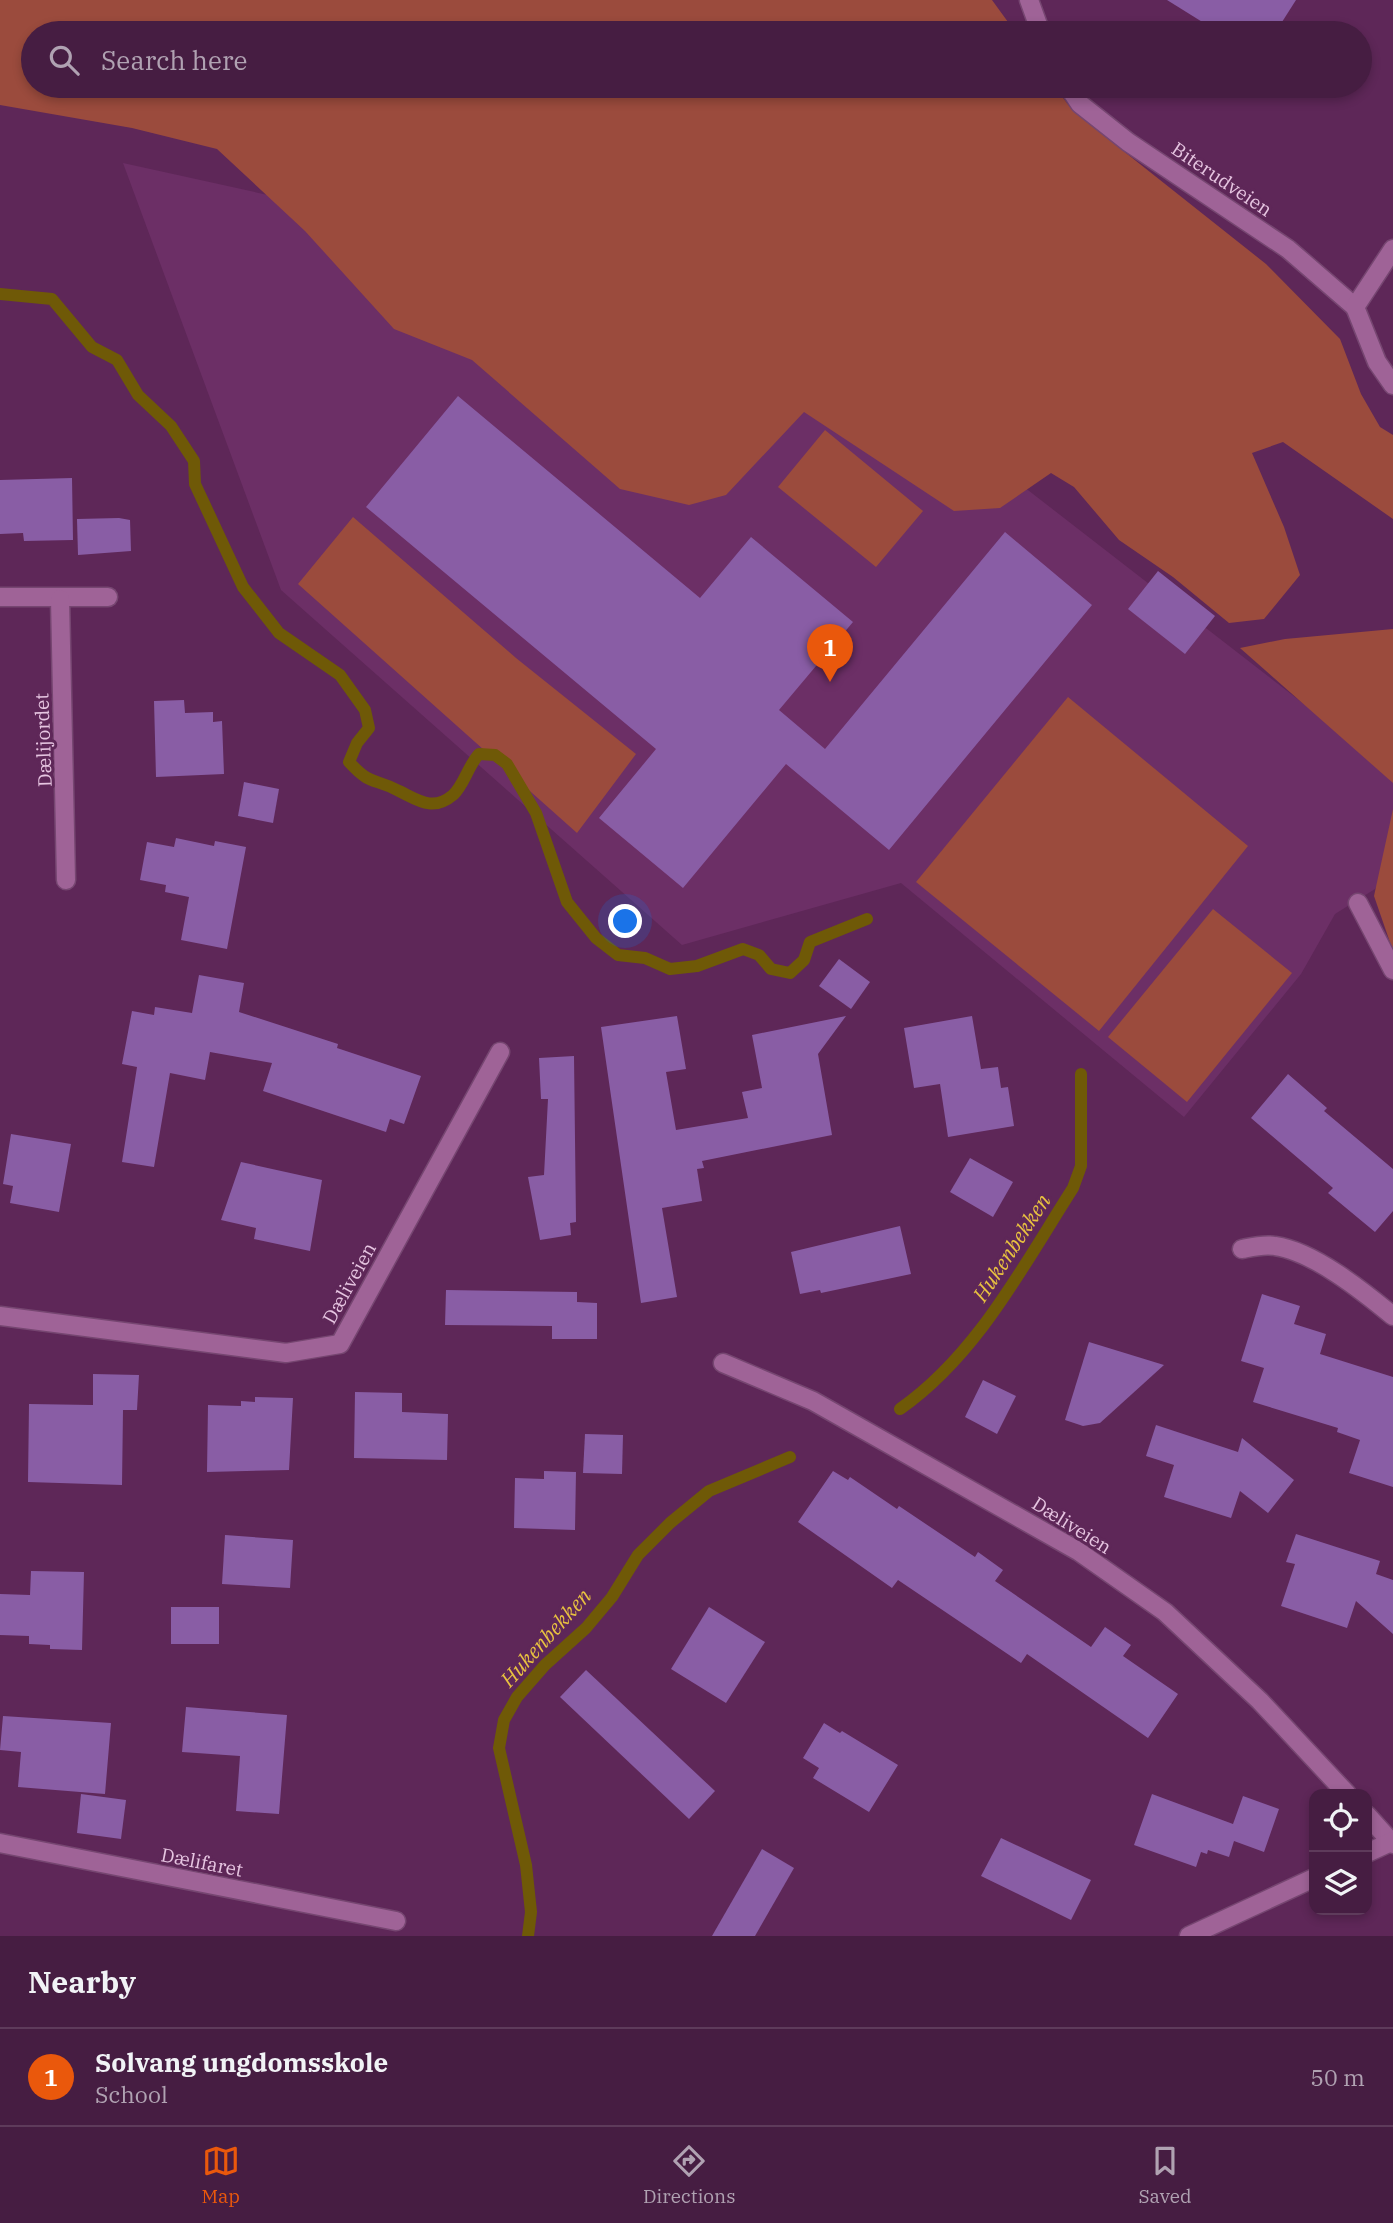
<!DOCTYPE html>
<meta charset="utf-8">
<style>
:root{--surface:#461d42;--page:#502a4d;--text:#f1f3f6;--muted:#b0a2b2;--line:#5e3b5b;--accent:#ea580c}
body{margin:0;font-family:"IBM Plex Serif",serif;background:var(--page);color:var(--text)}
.controls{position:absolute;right:21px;bottom:21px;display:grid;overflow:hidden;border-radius:14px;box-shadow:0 4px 10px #0003}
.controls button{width:63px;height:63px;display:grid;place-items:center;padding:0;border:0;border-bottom:2px solid var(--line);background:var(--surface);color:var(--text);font:35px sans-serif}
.you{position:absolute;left:626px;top:922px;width:24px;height:24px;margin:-18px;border:5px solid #fff;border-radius:50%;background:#1a73e8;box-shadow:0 0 0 10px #1a73e833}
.badge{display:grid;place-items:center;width:46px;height:46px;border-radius:50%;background:var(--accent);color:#fff;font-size:23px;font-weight:700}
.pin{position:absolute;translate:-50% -58px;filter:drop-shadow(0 2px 4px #0008)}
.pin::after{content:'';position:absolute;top:37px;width:24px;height:21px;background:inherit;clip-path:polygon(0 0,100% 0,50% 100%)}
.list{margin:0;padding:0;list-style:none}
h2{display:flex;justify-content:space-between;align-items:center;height:91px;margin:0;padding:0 28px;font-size:30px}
h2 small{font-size:23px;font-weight:400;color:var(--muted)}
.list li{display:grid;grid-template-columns:46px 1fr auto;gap:21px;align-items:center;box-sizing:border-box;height:98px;padding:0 28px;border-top:2px solid var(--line)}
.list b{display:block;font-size:26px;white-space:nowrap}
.list p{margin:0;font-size:23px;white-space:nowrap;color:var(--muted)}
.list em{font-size:23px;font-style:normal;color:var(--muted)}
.icon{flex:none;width:38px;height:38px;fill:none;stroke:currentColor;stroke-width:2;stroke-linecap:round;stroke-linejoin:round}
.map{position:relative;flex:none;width:1393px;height:1936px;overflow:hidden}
.search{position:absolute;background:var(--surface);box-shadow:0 4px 10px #0003;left:21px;right:21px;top:21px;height:77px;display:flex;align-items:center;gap:18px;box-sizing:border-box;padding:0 24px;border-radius:38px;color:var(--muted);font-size:26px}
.sheet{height:189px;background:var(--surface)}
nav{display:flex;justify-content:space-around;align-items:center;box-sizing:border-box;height:98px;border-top:2px solid var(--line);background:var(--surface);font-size:19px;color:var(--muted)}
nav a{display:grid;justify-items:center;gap:4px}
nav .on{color:var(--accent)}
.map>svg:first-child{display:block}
.built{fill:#6c2f66}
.green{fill:#9b4b3d}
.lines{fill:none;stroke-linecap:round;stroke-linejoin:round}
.stream{stroke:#6f5907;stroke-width:12}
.building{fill:#895da5}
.street-casing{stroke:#764671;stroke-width:21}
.street{stroke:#9f6397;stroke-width:18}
.labels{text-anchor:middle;stroke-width:6;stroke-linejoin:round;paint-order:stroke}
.street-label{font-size:19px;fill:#e6c5e1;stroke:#5e2758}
.water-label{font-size:21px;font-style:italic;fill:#e8c140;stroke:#5e2758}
</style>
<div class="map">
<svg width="1393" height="1936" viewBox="0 0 1393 1936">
<rect width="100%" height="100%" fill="#5e2758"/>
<!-- built -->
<polygon class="built" points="123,163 526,252 1024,487 1393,773 1393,857 1375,889 1335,914 1301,974 1184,1117 901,883 682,945 281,590"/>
<!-- green -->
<g class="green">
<polygon points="0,0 992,0 1016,33 33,33 33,86 1054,86 1073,111 1266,264 1340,339 1361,394 1380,427 1393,435 1393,519 1283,442 1252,453 1284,527 1300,575 1264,619 1229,623 1173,577 1119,540 1074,487 1051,473 1000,508 954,511 804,412 726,495 689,505 620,489 472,360 394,329 305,231 217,149 132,128 0,105"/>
<polygon points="825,430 923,511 876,567 778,487"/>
<polygon points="353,517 516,658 636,754 577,833 298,584"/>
<polygon points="1393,629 1393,783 1240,648 1285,639"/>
<polygon points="1068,697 1248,846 1099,1031 916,882"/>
<polygon points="1393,809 1393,951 1374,896"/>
<polygon points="1213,909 1292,973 1187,1102 1108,1037"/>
</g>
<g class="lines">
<!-- stream -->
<g class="stream">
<path d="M0 294 52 299 92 347 117 360 138 395 171 426 194 461 195 484 243 587 279 633 340 675 365 710 369 728 357 743 349 762C372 787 373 777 399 791 418 800 433 812 453 795 464 785 468 766 479 754L495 755 507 764 536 813 567 902 596 938 618 955 645 958 670 969 697 966 743 949 759 955 771 969 790 973 804 960 810 942 867 919"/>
<path d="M900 1409C977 1355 1023 1266 1073 1188L1081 1166V1074"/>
<polyline points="528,1936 531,1912 526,1865 499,1748 504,1720 517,1697 545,1665 586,1628 612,1597 638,1555 670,1523 709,1491 790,1457"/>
</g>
</g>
<!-- building -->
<g class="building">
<polygon points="1167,0 1296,0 1275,33 1220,33"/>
<polygon points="458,396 700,598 751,537 853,622 779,710 825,749 1005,532 1092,605 889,850 786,764 683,888 599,818 656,749 366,507"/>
<polygon points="72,478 73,540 24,541 23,533 0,534 0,480"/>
<polygon points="119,518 130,520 131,551 78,555 77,519"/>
<polygon points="1158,571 1215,616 1185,654 1128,609"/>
<polygon points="184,700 185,713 213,712 213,722 222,721 224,774 156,777 154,701"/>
<polygon points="244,782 279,789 273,823 238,816"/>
<polygon points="176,838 214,846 215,841 246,847 227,949 181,940 189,897 165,892 166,885 140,880 147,842 174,847"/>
<polygon points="839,959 870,982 851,1009 819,986"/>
<polygon points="199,975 244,983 239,1012 338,1044 337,1048 421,1076 404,1124 390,1119 386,1132 263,1091 272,1063 210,1052 205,1080 170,1073 154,1167 122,1162 137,1067 122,1064 132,1011 154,1015 155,1007 192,1013"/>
<polygon points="677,1016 686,1069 666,1072 676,1130 748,1118 742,1092 762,1088 752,1035 846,1016 818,1054 832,1135 702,1161 704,1168 697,1169 702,1201 662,1208 677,1297 641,1303 601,1027"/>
<polygon points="972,1016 981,1069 998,1067 1001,1088 1008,1087 1014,1126 948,1137 940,1084 914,1088 904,1028"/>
<polygon points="574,1056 576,1222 570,1223 571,1235 540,1240 528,1177 544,1175 548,1099 541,1099 539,1058"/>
<polygon points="1288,1074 1327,1108 1324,1111 1393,1169 1393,1211 1375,1232 1328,1193 1333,1188 1251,1118"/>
<polygon points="11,1134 71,1144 59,1212 10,1203 13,1186 3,1184"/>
<polygon points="970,1158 1013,1182 993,1217 950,1192"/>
<polygon points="241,1162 322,1180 310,1251 254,1239 256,1228 221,1220"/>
<polygon points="900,1226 911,1274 821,1293 820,1290 800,1294 791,1252"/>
<polygon points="446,1290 577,1292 577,1302 597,1303 597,1339 552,1339 552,1326 445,1325"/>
<polygon points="1262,1294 1300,1306 1294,1324 1326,1334 1320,1354 1393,1377 1393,1487 1349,1473 1360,1440 1337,1432 1338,1428 1253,1402 1264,1368 1241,1361"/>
<polygon points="1089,1342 1164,1365 1100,1423 1083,1426 1065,1420"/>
<polygon points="93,1374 139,1375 137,1410 123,1410 122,1485 28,1482 29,1404 93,1405"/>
<polygon points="983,1380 1016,1396 997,1434 965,1417"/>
<polygon points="355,1392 402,1393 402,1412 448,1414 447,1460 354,1458"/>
<polygon points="255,1397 293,1398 289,1470 207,1472 208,1405 241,1406 241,1401 255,1402"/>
<polygon points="1156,1425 1238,1452 1242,1438 1294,1480 1268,1513 1240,1491 1231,1518 1164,1497 1174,1465 1146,1456"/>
<polygon points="585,1434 623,1435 622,1474 583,1473"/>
<polygon points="544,1471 576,1472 575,1530 514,1528 515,1478 544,1479"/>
<polygon points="833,1471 848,1480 850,1477 897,1509 899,1506 975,1557 978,1552 1003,1570 995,1581 1091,1647 1105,1627 1131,1645 1123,1656 1178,1694 1148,1738 1027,1654 1021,1663 898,1580 892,1588 798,1522"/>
<polygon points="1296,1534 1380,1561 1376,1574 1393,1580 1393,1634 1356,1601 1347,1628 1281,1606 1295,1564 1286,1562"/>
<polygon points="225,1535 293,1540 290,1588 222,1584"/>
<polygon points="31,1571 84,1572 82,1650 50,1649 50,1645 29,1644 29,1636 0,1635 0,1594 30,1595"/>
<rect x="171" y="1607" width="48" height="37"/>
<polygon points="709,1607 765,1642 726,1703 671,1669"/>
<polygon points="586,1670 715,1791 689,1819 560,1697"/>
<polygon points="186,1707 287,1715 279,1814 236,1811 240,1756 182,1752"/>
<polygon points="3,1716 111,1723 105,1794 18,1787 21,1752 0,1750"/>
<polygon points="824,1723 840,1733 842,1731 898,1765 869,1812 813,1778 819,1768 803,1758"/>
<polygon points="81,1794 126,1800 121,1839 77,1833"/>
<polygon points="1152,1794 1233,1824 1243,1796 1279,1809 1264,1852 1234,1841 1229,1857 1208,1850 1207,1854 1201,1852 1196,1867 1134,1845"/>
<polygon points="1001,1838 1091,1880 1071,1920 981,1876"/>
<polygon points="762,1849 794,1868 755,1936 712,1936"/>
</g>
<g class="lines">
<!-- street casing -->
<g class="street-casing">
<g id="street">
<polyline points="1029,0 1041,33"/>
<polyline points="1068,86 1080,104 1128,142 1288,249 1355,307"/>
<polyline points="1393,249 1355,307 1377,362 1393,385"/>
<polyline points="0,597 108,597"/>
<polyline points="60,599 66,880"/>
<polyline points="1358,903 1393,970"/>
<path d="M1242 1249C1252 1247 1264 1244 1275 1246 1313 1251 1364 1292 1393 1316"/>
<polyline points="0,1316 286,1353 340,1344 500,1052"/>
<polyline points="723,1363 813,1401 1078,1551 1165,1612 1260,1701 1347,1794"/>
<polyline points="1367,1815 1393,1844"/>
<polyline points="0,1843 396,1921"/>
<polyline points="1367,1853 1393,1841"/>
<polyline points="1189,1936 1314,1878"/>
</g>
</g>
<!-- street -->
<use href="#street" class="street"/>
</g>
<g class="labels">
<!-- street labels -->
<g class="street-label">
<text transform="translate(1222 179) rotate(34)" y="7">Biterudveien</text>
<text transform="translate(43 740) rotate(-92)" y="7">Dælijordet</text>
<text transform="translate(349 1283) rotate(-61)" y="7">Dæliveien</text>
<text transform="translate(1072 1525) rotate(32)" y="7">Dæliveien</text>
<text transform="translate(202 1862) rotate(11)" y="7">Dælifaret</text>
</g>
<!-- water labels -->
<g class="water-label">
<text transform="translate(1012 1248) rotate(-57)" y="7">Hukenbekken</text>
<text transform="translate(546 1638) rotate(-48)" y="7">Hukenbekken</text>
</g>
</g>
</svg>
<div class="controls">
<button><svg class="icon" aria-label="locate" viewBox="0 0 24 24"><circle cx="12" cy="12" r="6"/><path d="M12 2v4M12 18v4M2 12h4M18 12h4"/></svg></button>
<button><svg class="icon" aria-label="layers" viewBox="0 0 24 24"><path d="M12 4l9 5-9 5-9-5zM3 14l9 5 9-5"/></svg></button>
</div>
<div class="you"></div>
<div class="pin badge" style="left:830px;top:682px">1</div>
<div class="search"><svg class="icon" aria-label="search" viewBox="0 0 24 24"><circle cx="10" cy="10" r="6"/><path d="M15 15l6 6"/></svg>Search here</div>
</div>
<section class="sheet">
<h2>Nearby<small></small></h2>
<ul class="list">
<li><span class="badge">1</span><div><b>Solvang ungdomsskole</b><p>School</p></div><em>50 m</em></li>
</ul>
</section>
<nav>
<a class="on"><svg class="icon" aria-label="map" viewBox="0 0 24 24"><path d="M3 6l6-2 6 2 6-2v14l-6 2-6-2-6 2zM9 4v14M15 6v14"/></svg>Map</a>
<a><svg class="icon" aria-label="directions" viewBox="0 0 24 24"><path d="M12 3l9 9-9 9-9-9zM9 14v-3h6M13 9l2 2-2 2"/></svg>Directions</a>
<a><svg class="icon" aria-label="saved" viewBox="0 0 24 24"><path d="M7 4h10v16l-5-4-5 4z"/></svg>Saved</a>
</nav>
